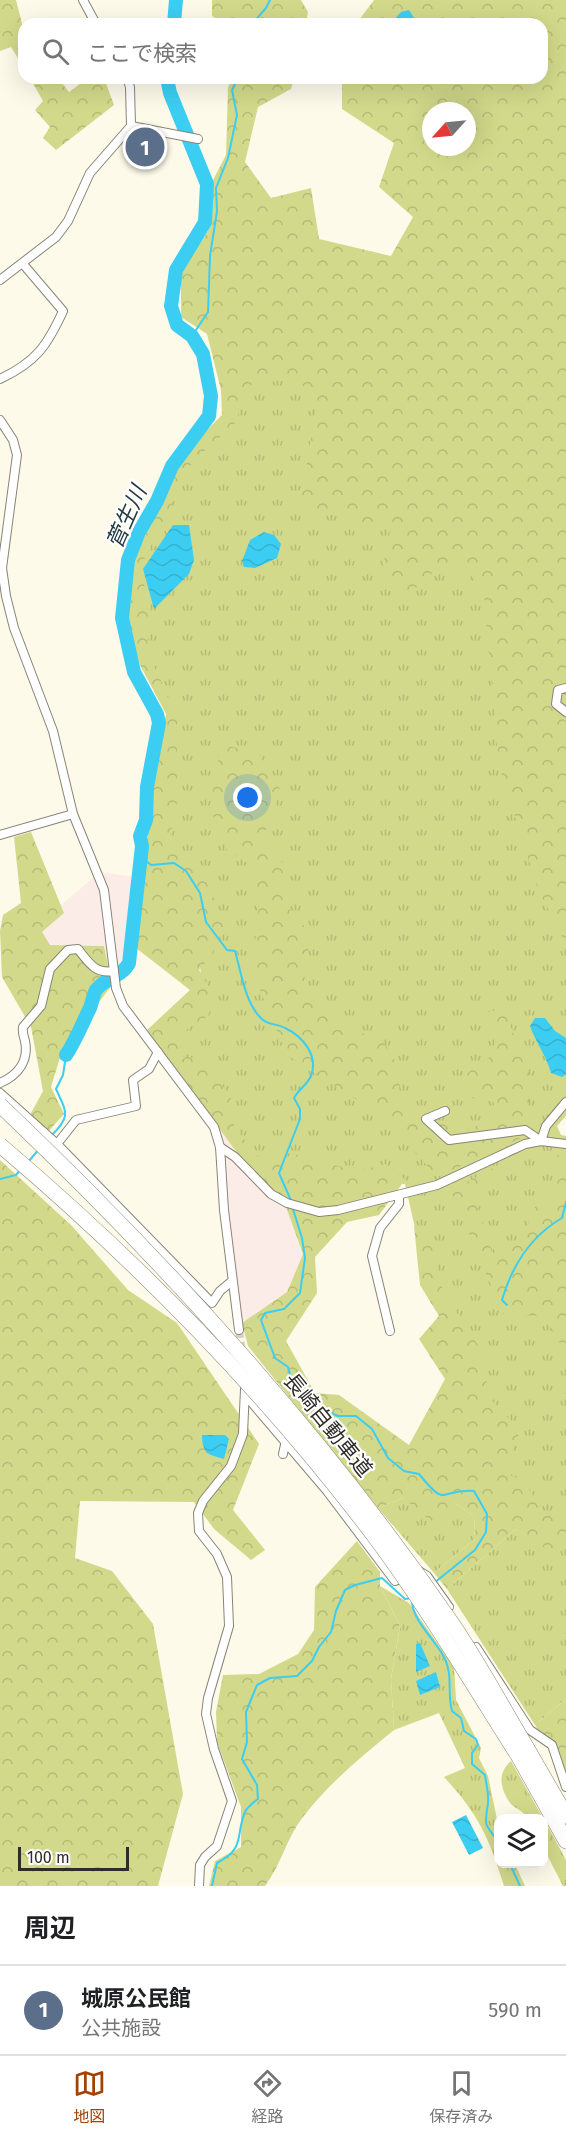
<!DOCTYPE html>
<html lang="ja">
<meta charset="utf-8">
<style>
:root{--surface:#fff;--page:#f6f6f6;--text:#202124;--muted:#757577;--line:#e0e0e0;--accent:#a34100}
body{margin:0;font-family:"Fira Sans","Noto Sans JP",sans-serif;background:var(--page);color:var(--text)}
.controls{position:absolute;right:18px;bottom:18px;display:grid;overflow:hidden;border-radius:12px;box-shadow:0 6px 24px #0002}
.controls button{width:54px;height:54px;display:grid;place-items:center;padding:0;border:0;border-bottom:2px solid var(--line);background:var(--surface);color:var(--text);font:30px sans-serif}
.compass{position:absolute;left:422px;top:102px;width:54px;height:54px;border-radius:50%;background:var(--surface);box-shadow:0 6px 24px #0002;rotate:243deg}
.scale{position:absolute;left:18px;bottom:15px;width:111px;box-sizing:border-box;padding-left:6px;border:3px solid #2f2d27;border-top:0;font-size:16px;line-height:21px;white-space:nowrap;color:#2f2d27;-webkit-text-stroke:4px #fff;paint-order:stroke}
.you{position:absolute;left:248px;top:798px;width:21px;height:21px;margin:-15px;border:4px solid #fff;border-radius:50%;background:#1a73e8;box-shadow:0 0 0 9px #1a73e833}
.badge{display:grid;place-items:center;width:39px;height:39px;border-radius:50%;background:var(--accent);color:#fff;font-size:20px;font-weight:700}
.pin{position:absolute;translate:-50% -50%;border:3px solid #fff;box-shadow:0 2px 6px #0006}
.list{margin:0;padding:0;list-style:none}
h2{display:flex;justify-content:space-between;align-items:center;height:78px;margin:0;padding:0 24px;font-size:26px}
h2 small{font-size:20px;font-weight:400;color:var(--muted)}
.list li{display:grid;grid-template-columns:39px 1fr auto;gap:18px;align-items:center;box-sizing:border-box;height:90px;padding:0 24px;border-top:2px solid var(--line)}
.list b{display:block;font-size:22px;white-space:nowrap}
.list p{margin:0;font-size:20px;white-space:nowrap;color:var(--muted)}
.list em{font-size:20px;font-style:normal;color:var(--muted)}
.icon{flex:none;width:33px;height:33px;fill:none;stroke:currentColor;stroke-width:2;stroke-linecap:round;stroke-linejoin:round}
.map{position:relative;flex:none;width:566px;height:1886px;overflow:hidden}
.search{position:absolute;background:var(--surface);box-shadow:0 6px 24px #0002;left:18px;right:18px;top:18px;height:66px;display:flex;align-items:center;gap:15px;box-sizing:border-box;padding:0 21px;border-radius:18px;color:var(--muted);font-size:22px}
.sheet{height:168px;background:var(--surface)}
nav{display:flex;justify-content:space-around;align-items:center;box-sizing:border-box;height:84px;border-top:2px solid var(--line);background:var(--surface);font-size:16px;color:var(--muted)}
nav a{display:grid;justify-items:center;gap:3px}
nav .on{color:var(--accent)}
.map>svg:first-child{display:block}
.commercial{fill:#fcece8}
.grass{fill:url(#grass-tufts)}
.forest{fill:url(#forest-crowns);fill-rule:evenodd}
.water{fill:url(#water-waves)}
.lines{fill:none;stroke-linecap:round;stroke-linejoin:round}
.stream{stroke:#3ccef2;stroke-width:2}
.river{stroke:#3ccef2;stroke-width:14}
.street-tunnel{stroke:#d5d1c3;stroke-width:8;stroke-dasharray:8 4;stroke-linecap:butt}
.street-casing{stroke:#888476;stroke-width:10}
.highway-casing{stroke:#888476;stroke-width:16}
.street{stroke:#fff;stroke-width:8}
.highway{stroke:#fff;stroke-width:15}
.highway-bridge-casing{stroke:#888476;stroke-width:16;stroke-linecap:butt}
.highway-bridge{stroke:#fff;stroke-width:15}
.labels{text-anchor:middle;stroke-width:4.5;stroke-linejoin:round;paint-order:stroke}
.street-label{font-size:21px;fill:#2f2d27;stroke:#fff}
.water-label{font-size:22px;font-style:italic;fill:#233b41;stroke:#fff}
</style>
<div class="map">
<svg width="566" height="1886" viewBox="0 0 566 1886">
<defs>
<pattern id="grass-tufts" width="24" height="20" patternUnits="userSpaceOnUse" patternTransform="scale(1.5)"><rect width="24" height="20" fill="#d2d98a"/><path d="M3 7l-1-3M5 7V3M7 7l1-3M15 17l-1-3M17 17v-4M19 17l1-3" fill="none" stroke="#b5bb77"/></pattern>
<pattern id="forest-crowns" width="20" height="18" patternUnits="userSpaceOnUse" patternTransform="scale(1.5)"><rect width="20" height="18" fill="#d2d98a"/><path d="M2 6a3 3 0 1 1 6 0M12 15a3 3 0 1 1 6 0" fill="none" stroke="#b5bb77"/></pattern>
<pattern id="water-waves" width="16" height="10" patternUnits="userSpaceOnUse" patternTransform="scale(1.5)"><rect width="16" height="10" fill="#3ccef2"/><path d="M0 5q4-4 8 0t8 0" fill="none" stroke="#35b1d0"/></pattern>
</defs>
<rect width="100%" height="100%" fill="#fefaea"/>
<!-- commercial -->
<g class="commercial">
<polygon points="100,872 134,877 127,941 120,964 108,965 104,946 50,945 42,932 64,913 61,905"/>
<polygon points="218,1127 254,1176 282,1196 303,1254 287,1292 242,1323 235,1281"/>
</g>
<!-- grass -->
<g class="grass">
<polygon points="293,353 388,521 473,565 489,584 566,915 566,1116 557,1126 561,1135 566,1136 566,1521 551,1529 490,1475 461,1344 430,1294 405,1184 265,1175 160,1037 201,988 198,878 162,844 174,719 141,650 137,566 188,457 227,423 233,368"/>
<polygon points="403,1498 455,1503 474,1516 475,1539 434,1573 378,1508"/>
<polygon points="516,1529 551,1551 566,1547 566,1699 535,1725 447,1589"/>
<path d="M380 1586 409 1603 454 1667 456 1700 481 1748 479 1758 488 1776 498 1824V1864H515L525 1886H504C489 1837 478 1814 444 1777L465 1768 439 1713 394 1730 391 1679 400 1626Z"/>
<path d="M511 1761 543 1818H527C523 1810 515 1809 510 1803 500 1788 497 1773 511 1761Z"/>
<polygon points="544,1819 566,1860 566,1886 563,1886 544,1849"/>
</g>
<!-- forest -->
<g class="forest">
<polygon points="0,0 16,0 24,31 24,68 11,47 0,51"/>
<polygon points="212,0 301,0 308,12 306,24 226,24 212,16"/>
<path d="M374 0H566V945L538 889 499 766 484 596 468 571 439 567 408 595 383 566 390 529 300 507 317 401 296 378 250 385 234 425 193 461 140 568 153 620 146 649 177 715V802L168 846 203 875 225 922 213 954 199 970 215 998 208 1016 176 1036 182 1056 205 1060 232 1100 234 1127 264 1163 290 1153 357 1171 386 1164 405 1180 379 1215 347 1222 315 1257 317 1293 286 1341 315 1393 339 1395 409 1445 445 1379 419 1339 439 1316 420 1285 414 1226 427 1228 443 1291 479 1347 490 1398 520 1431 509 1459 494 1470 523 1480 543 1511 566 1512V1547L551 1552 516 1529 447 1589 434 1573 475 1539 474 1516 455 1503 431 1521 403 1498 378 1508 248 1346 242 1323 287 1292 303 1254 282 1196 254 1176 147 1030 190 990 136 948 152 794 166 714 140 665 128 627 132 563 185 452 222 415 221 390 207 334 181 317V271L208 231 213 180 226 155 228 87 233 78H294L291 89 258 107 245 162 271 198 311 188 319 239 391 256 413 217 379 187 394 143 342 109V78H542V24H356ZM431 111H467V147H431Z"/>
<polygon points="30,78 58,78 69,92 88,78 104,78 114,105 56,150 43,138 50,127 35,110 43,101"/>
<polygon points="221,744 259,754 281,791 263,837 289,871 285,904 310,933 304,985 349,1028 384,1042 400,1070 399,1096 426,1126 437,1122 464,1131 498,1117 493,1101 472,1098 461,1078 494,1054 495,1029 488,1012 504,1009 533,1083 521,1138 437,1177 385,1118 287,1055 252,971 259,906 252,866 227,850 210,808"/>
<polygon points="31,832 64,913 42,932 50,945 104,946 112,985 62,1051 51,1087 64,1114 47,1133 30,1115 43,1091 31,1027 2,977 0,931 3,915 21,903 14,837"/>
<polygon points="552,1155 566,1155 566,1352 542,1316 503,1314 451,1191 514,1157 528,1157 472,1191 493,1253 527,1238 530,1210 555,1195"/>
<polygon points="0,1160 71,1225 128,1290 177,1323 259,1444 233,1510 265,1550 251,1560 214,1529 194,1502 80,1501 75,1558 112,1571 153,1624 183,1794 158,1886 0,1886"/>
<path d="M357 1541 380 1572V1586L400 1626 391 1679 394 1730C362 1756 328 1784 303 1817 287 1837 281 1865 265 1886H209L215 1861 241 1847V1807L217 1742 216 1712 223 1675 259 1674 298 1654 314 1630 315 1587Z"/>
<polygon points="566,1699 566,1781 535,1725"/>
</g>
<!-- water -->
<g class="water">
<polygon points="409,10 418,24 390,24 401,12"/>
<polygon points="173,525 189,525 194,560 189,574 154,609 143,569"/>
<polygon points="264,532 274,535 281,544 277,558 255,568 244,567 242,561 250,540"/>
<path d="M535 1018H545L555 1031 566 1038V1074L562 1077 551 1073C546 1055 536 1043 530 1026Z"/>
<path d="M202 1435H225L229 1439 224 1459C208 1455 202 1453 202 1435Z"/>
<polygon points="420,1643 430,1666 416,1672 416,1644"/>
<polygon points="436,1672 440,1687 420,1695 416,1681"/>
<polygon points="466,1815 483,1848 469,1855 452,1822"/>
</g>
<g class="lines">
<!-- stream -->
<g class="stream">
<polyline points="252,24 266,8 270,0"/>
<polyline points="192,336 208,312 210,256 217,211 216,188 228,158 237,115 232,90 238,78"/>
<path d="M141 857 151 865 174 863 186 871 200 893 206 922 227 950 235 951C241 971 245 1005 263 1020 269 1025 278 1024 285 1028 302 1036 319 1055 311 1076 307 1085 298 1090 294 1098L300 1109V1119L279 1173 292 1203"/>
<path d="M51 1136C71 1116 67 1113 56 1089L63 1075 66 1055"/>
<polyline points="29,1161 39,1149"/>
<polyline points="0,1179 16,1175 21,1169"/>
<path d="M293 1209 302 1238 305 1258 300 1293 284 1309 265 1313 261 1320 275 1358 288 1367 295 1394 300 1400 338 1416H356L372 1429 388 1458 404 1471 419 1474C448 1510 439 1488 474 1491L487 1514 486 1532 475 1550 434 1583"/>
<path d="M507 1305 502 1300C512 1266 531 1236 562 1218L566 1202"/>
<path d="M412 1603C415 1624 436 1640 445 1659 453 1676 447 1694 452 1711L461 1718 464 1731 476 1739 478 1745 472 1753V1764L485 1775C486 1783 489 1794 488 1803 485 1826 483 1822 498 1841"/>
<polyline points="510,1864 520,1886"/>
<path d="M212 1886 217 1863C246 1848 235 1836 245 1812 247 1807 254 1802 258 1799L257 1785 242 1759 247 1742 246 1712 257 1685 270 1678 297 1676 312 1661 319 1647 331 1632 336 1611 345 1590 355 1585 382 1578 405 1599 412 1598"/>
</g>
<!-- river -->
<g class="river">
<polyline points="174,24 176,0"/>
<path d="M66 1055C76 1040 82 1024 90 1008 92 1003 93 995 96 990 105 978 122 977 129 963L142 846 140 836 146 820 147 787 159 723 157 714 134 672 122 618 128 560 139 532 157 501 172 466 209 416 211 396 203 354 192 336 177 325 171 306 176 270 205 222 207 184 170 93 167 78"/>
</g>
<!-- street-tunnel -->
<polyline class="street-tunnel" points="239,1330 242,1353"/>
<!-- street casing -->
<g class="street-casing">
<g id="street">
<polyline points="83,0 96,24"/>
<polyline points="131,126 198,139"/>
<polyline points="0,280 56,237 68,221 90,173 131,126 130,87 127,78"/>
<path d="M0 379C36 362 47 346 63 311L23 264"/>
<polyline points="0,420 13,440 17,455 2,568 6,596 14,628 53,731 73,814 104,890 116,988 123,1006 214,1127 220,1147 224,1210 239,1330"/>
<polyline points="566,688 558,690 556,704 566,712"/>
<polyline points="0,835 73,814"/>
<polyline points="158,1052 149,1069 133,1080 136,1106 76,1120 57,1144 212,1303 220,1291 232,1281"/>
<path d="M0 1083C18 1075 29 1061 25 1041 24 1036 22 1033 23 1027L41 1006 50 969 68 950 78 949C89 963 95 974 114 971"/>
<polyline points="0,1093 57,1144"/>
<polyline points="445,1111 426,1119 449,1140 525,1130 541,1141"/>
<polyline points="541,1141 546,1126 566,1102"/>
<polyline points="220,1147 235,1157 271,1194 287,1203 319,1212 338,1210 437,1185 525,1144 541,1141 566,1144"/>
<polyline points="390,1331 372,1256 380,1228 399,1204 399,1195"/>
<polyline points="247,1397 327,1491 395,1581 405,1577"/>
<polyline points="283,1454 286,1440"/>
<polyline points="419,1571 427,1576 449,1607"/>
<polyline points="476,1647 530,1730 552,1745 566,1787"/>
<polyline points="199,1886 200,1865 205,1857 217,1846 232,1801 214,1749 206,1714 208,1698 229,1626 227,1577 217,1554 199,1531 198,1513 203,1501 231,1466 243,1434 245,1389"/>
</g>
</g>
<!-- highway casing -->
<g class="highway-casing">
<g id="highway">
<polyline points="528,1750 566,1816"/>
<polyline points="519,1757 566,1841"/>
</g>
</g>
<!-- street -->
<use href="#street" class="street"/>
<!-- highway -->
<use href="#highway" class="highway"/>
<!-- highway-bridge casing -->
<g class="highway-bridge-casing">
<g id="highway-bridge">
<path d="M0 1105C167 1264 322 1434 453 1625 480 1665 503 1708 528 1750"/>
<path d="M0 1145C139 1263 265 1391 375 1537 427 1607 472 1683 519 1757"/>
</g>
</g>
<!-- highway-bridge -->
<use href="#highway-bridge" class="highway-bridge"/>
</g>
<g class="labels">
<!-- street labels -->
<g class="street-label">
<text transform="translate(328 1425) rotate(51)" y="7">長崎自動車道</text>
</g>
<!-- water labels -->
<g class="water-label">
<text transform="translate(126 517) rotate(-66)" y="8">菅生川</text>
</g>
</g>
</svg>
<div class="controls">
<button><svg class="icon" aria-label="layers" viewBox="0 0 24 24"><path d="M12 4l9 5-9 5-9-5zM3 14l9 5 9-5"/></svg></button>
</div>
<svg class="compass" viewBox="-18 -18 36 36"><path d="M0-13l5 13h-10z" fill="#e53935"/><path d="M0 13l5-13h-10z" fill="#757577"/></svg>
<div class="scale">100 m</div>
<div class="you"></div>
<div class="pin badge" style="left:145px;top:147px;background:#5c6f8a">1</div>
<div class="search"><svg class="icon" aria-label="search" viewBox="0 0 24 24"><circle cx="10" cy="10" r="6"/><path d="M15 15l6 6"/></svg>ここで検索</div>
</div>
<section class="sheet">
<h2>周辺<small></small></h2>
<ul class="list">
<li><span class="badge" style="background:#5c6f8a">1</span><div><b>城原公民館</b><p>公共施設</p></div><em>590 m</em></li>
</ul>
</section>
<nav>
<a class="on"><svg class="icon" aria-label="map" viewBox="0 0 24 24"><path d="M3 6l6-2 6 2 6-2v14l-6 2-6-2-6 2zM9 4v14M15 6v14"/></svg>地図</a>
<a><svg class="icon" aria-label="directions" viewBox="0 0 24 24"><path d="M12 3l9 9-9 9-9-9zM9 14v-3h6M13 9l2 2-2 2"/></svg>経路</a>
<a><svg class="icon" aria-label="saved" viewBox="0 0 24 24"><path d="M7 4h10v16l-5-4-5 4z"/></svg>保存済み</a>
</nav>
